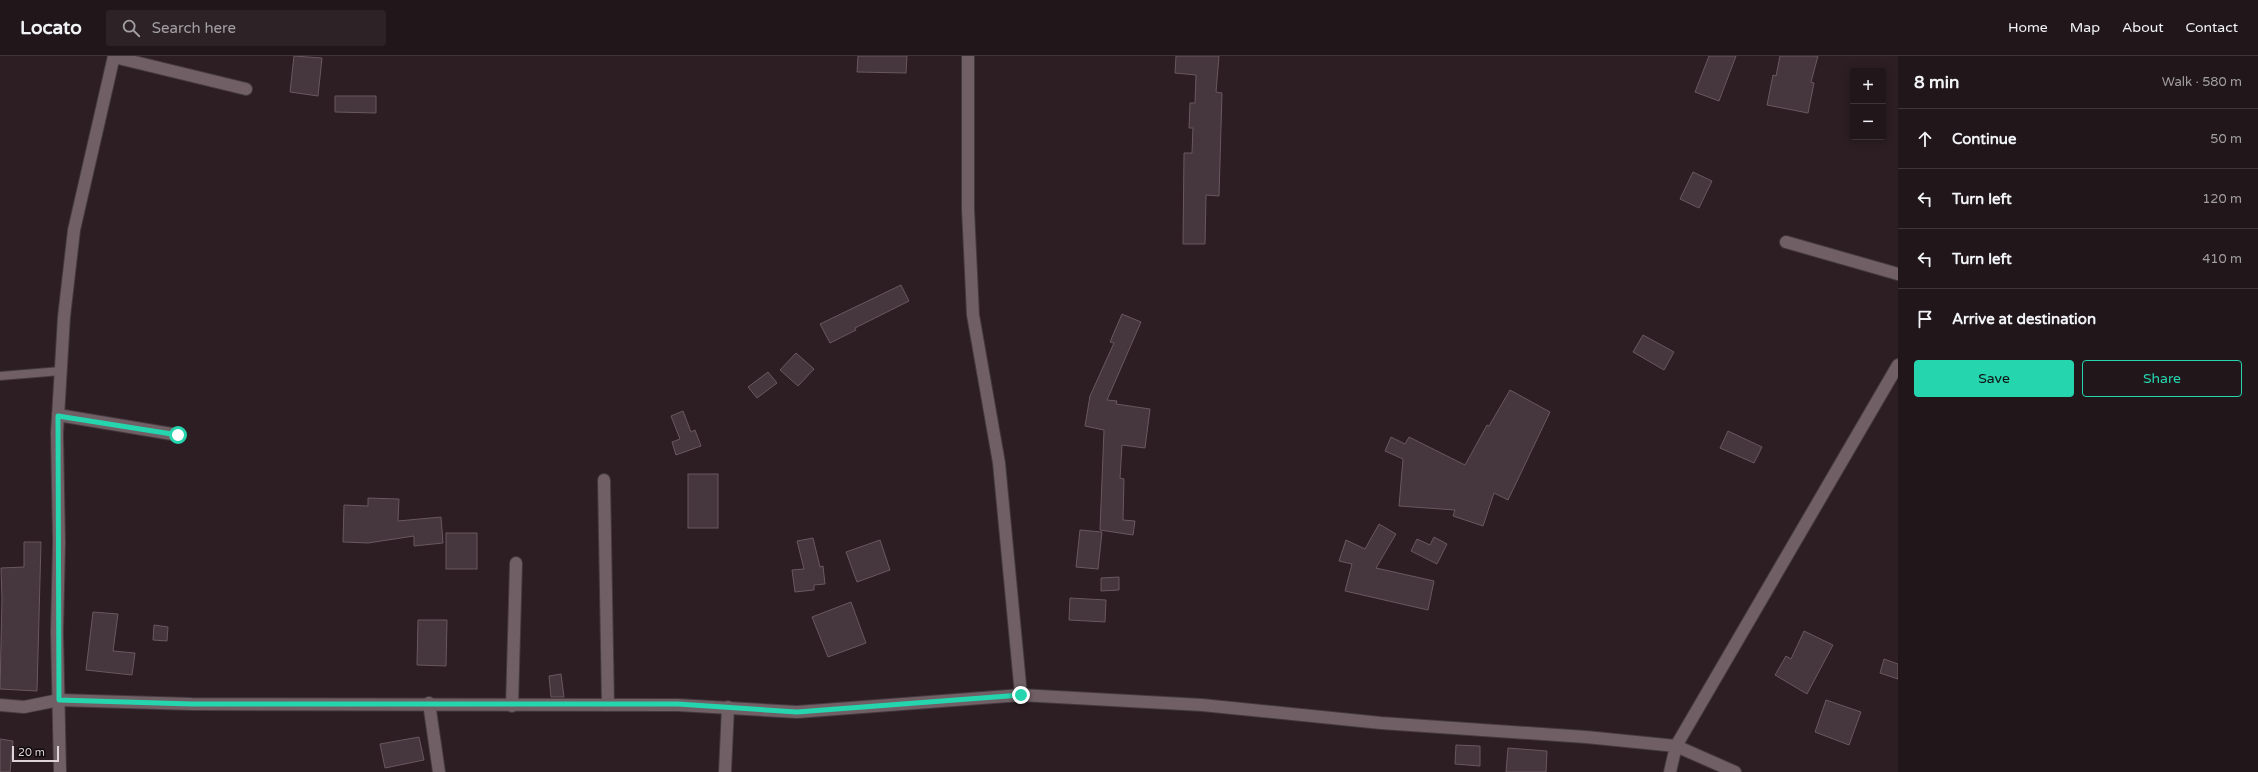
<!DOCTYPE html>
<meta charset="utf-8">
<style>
:root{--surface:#21161a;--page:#2d2327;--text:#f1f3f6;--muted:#a29fa2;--line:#3e3539;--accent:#25d5ae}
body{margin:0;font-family:"Varela Round",sans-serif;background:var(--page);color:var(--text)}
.controls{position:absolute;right:12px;top:12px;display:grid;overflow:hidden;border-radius:4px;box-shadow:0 2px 10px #0003}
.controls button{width:36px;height:36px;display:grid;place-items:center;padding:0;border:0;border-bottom:1px solid var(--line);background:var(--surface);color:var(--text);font:20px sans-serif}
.scale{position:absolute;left:12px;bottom:10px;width:47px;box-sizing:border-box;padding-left:4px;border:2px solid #ded4d8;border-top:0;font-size:11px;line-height:14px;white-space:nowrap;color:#ded4d8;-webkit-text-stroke:3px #100a0c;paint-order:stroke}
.stop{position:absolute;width:12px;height:12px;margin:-9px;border:3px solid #25d5ae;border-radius:50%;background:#fff}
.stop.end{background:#25d5ae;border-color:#fff;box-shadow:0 1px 4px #0008}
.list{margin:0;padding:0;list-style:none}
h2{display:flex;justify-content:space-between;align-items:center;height:52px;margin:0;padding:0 16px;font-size:17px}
h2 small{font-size:13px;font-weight:400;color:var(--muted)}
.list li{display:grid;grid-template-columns:26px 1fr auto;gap:12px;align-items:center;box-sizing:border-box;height:60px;padding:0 16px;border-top:1px solid var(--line)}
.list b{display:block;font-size:15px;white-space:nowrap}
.list em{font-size:13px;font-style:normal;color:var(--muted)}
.actions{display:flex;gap:8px;padding:12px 16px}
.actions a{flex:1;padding:9px 0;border:1px solid var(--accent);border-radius:4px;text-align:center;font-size:14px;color:var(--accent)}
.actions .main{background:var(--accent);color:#111}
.icon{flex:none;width:22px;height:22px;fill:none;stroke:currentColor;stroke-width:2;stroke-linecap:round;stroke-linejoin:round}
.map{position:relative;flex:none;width:1898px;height:716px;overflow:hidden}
header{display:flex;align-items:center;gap:24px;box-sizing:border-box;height:56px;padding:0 20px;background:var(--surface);border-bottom:1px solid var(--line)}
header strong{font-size:19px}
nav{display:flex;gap:22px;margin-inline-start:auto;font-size:14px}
.search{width:280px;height:36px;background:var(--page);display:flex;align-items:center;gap:10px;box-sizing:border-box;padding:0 14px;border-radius:4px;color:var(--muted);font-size:15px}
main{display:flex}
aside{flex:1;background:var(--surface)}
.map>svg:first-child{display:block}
.building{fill:#46363d;stroke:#69585f}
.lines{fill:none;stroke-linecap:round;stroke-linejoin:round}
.lane-casing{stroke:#44393e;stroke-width:10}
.street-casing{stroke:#44393e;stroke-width:14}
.lane{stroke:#705f65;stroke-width:8}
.street{stroke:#705f65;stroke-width:12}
.route{stroke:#25d5ae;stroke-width:5}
</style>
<header>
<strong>Locato</strong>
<div class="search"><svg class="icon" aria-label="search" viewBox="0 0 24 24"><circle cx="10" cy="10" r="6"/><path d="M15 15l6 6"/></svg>Search here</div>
<nav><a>Home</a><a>Map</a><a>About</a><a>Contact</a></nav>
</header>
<main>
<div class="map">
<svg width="1898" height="716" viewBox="0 0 1898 716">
<rect width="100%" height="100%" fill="#2c1e23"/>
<!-- building -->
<g class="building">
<polygon points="294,0 322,2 318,40 290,36"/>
<polygon points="858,0 907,0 906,17 857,16"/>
<polygon points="1176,0 1219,0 1216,36 1222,37 1219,140 1206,139 1205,188 1183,188 1184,97 1192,97 1193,72 1189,72 1190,47 1195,47 1196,19 1175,17"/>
<polygon points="1709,0 1736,0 1719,45 1695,36"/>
<polygon points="1780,0 1818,0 1811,26 1814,27 1808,57 1767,49 1773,19 1776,20"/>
<polygon points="335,40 376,40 376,57 335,56"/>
<polygon points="1693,116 1712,125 1699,152 1680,143"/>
<polygon points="901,229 909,245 855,272 856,274 830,287 820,268"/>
<polygon points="1122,258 1141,266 1107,344 1117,345 1116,348 1150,353 1145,392 1122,389 1120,422 1124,423 1123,464 1135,465 1133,479 1100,474 1104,374 1085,370 1090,340 1114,287 1110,286"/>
<polygon points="1643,279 1674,296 1664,314 1633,296"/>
<polygon points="796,297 814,313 798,330 780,314"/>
<polygon points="768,316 777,327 757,342 748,331"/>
<polygon points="1510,334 1550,356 1508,444 1494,437 1483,470 1453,460 1455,454 1399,450 1403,403 1385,395 1391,381 1405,388 1409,381 1465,409 1487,369 1489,370"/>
<polygon points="683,355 691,376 695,374 701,390 676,399 672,386 680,383 671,360"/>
<polygon points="1728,375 1762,391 1754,407 1720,392"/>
<rect x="688" y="418" width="30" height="54"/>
<polygon points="368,442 399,443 398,465 441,461 443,487 414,490 414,480 368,487 343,486 344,449 368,450"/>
<polygon points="1379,468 1396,478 1376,512 1434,525 1428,554 1345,535 1352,508 1339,505 1346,484 1365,493"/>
<polygon points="1080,474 1102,476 1098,513 1076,511"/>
<rect x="446" y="477" width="31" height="36"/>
<polygon points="1434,481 1447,488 1437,508 1411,495 1417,483 1430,489"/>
<polygon points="813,482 820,511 823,510 825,528 814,529 814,534 795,536 792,514 804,513 797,485"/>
<polygon points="880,484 890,514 857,526 846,496"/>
<polygon points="24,486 41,486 37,635 0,633 2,543 1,512 24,511"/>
<polygon points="1119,521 1119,534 1101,535 1101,522"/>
<polygon points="1070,542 1106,544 1105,566 1069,564"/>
<polygon points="851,546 866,587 828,601 812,561"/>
<polygon points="93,556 118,558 113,595 135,597 132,619 86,614"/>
<polygon points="418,564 447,564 446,610 417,609"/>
<polygon points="154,569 168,571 167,585 153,584"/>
<polygon points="1804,575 1833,589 1807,638 1775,619 1786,600 1791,603"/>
<polygon points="1884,603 1898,608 1898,623 1880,617"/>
<polygon points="561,618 564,641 551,641 549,620"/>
<polygon points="1826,644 1861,656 1849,689 1815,676"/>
<polygon points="419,681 424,704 385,712 380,688"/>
<polygon points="0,683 13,685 10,716 0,716"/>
<polygon points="1456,689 1480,690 1480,710 1455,708"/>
<polygon points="1508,692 1547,695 1546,716 1506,716"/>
</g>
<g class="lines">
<!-- lane casing -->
<g class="lane-casing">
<polyline id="lane" points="0,320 61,315"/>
</g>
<!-- street casing -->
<g class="street-casing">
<g id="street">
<polyline points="968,0 968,153 973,259 999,407 1021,639"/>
<polyline points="114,1 246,33"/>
<polyline points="1786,186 1898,218"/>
<polyline points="58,359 178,379"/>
<polyline points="604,424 608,649"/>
<polyline points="429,647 439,716"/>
<polyline points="0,649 24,651 59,644 192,648 678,649 797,656 1021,639 1202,649 1381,667 1586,681 1676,690 1735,716"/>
<polyline points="512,650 516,507"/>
<polyline points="60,716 57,576 59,486 57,377 64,261 74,174 114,0"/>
<polyline points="725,716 728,651"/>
<polyline points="1670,716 1676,690 1898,309"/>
</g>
</g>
<!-- lane -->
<use href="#lane" class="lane"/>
<!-- street -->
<use href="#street" class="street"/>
</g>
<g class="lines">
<!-- route -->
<polyline class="route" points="178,379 58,360 59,644 192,648 678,648 797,656 1021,639"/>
</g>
</svg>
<div class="controls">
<button>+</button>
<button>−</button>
</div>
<div class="scale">20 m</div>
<div class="stop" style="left:178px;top:379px"></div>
<div class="stop end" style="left:1021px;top:639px"></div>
</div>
<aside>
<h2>8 min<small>Walk · 580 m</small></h2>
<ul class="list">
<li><svg class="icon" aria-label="ahead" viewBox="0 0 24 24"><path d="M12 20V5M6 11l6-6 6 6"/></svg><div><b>Continue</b></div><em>50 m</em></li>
<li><svg class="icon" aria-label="left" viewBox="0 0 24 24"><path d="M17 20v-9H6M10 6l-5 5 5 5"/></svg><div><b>Turn left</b></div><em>120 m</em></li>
<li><svg class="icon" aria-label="left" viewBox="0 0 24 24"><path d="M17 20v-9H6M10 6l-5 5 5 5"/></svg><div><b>Turn left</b></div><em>410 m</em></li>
<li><svg class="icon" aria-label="arrive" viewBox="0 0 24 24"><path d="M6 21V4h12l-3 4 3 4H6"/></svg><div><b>Arrive at destination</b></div></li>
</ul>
<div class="actions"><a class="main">Save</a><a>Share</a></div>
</aside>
</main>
